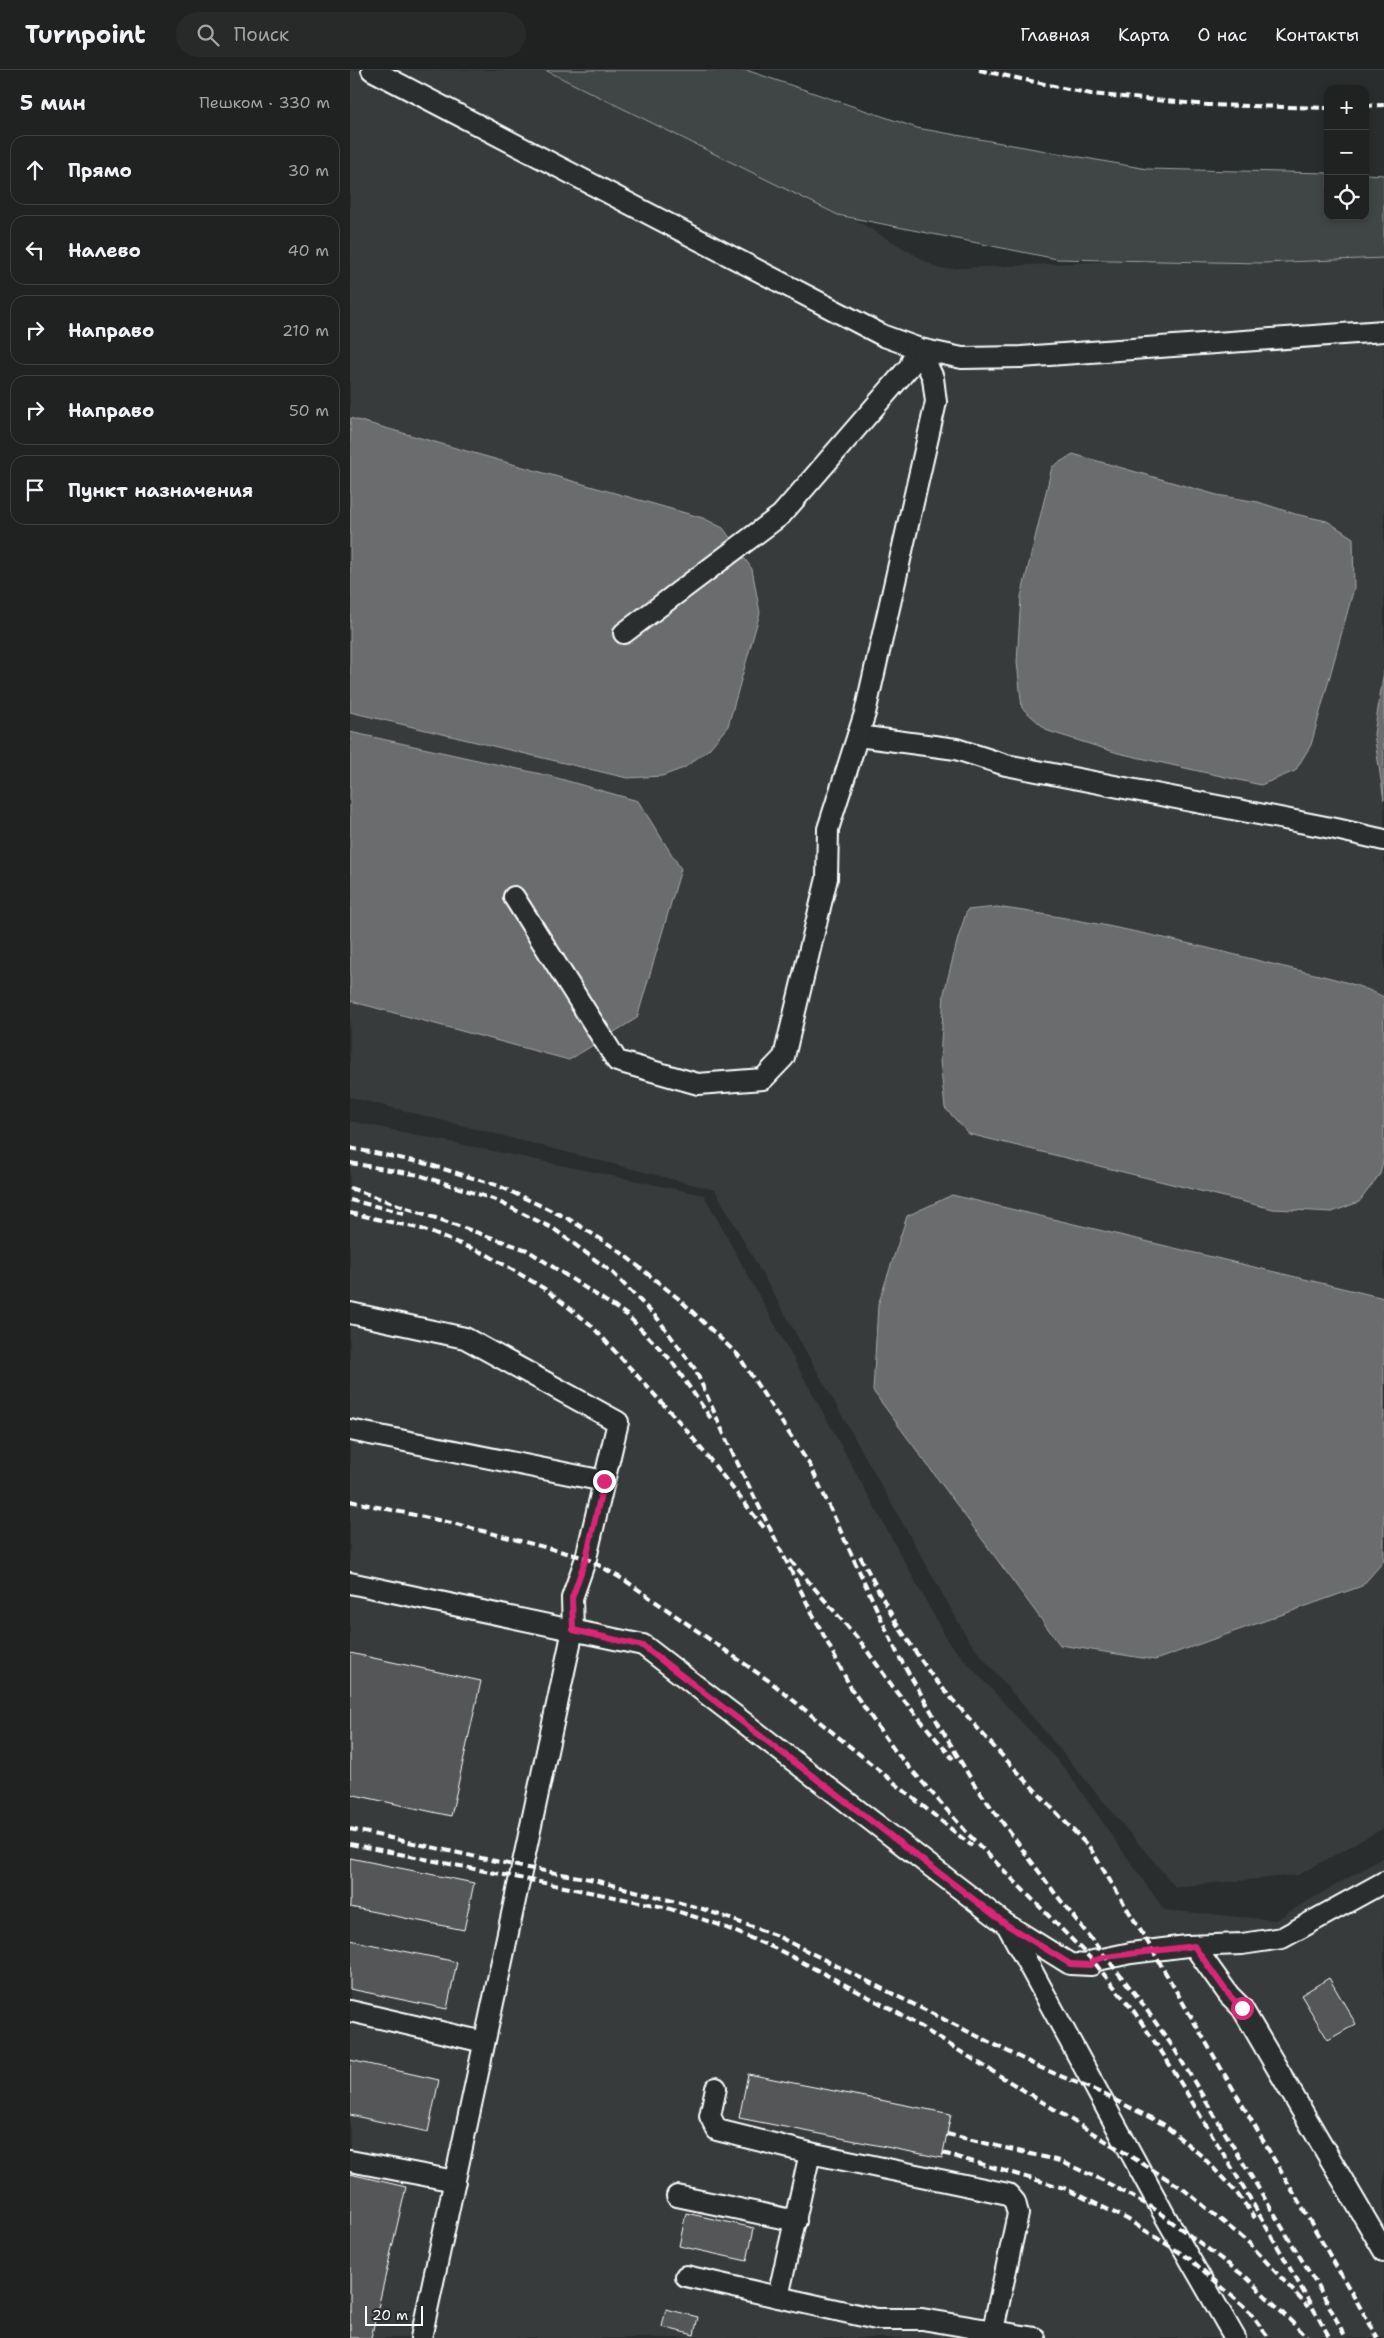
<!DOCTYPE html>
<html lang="ru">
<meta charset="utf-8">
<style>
:root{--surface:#202222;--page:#282a2a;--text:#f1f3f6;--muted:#a2a4a5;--line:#3d3f40}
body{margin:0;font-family:"Shantell Sans",sans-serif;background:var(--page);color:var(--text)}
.controls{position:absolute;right:15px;top:15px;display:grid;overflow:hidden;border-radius:10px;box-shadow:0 2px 8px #0003}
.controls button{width:45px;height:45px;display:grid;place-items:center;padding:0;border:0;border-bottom:1px solid var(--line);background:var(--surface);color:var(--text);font:25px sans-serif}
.scale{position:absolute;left:15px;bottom:12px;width:58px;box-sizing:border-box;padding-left:5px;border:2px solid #fff;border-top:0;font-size:14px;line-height:18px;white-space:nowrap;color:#fff;-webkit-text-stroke:4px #2a2d2e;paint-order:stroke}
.stop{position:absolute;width:15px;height:15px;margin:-11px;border:4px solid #db2777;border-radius:50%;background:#fff}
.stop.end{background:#db2777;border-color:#fff;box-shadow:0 1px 5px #0008}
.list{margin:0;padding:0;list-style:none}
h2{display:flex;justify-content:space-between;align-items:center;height:65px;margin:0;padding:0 20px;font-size:21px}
h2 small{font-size:16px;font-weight:400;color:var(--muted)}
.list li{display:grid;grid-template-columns:32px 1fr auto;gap:15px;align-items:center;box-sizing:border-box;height:70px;margin:0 10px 10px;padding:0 10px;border:1px solid var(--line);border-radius:15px}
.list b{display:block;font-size:19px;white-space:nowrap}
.list em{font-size:16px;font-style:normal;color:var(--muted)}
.icon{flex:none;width:28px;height:28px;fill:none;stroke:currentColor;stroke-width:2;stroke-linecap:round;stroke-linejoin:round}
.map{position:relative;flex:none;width:1034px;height:2268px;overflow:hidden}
header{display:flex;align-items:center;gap:30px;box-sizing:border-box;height:70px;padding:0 25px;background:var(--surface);border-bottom:1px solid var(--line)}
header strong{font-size:24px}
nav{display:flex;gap:28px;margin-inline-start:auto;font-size:18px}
.search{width:350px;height:45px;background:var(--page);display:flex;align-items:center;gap:12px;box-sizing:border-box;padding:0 18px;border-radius:28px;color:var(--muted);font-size:19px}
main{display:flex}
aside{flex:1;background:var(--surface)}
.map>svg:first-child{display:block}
.built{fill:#373a3b}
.green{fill:#414445;stroke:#a0a2a2}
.water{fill:#6a6c6d;stroke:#a6a7a7}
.building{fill:#555758;stroke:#fff}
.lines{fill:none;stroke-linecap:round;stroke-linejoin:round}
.minor-casing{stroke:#fff;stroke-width:24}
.minor{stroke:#2a2d2e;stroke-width:20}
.rail{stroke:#fff;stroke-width:4;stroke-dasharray:8 4;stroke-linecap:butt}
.route{stroke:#db2777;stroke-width:6}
</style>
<header>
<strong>Turnpoint</strong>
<div class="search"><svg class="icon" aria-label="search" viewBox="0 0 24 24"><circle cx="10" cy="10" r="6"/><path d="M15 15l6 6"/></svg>Поиск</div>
<nav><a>Главная</a><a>Карта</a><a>О нас</a><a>Контакты</a></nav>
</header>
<main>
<aside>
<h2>5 мин<small>Пешком · 330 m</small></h2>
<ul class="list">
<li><svg class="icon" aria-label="ahead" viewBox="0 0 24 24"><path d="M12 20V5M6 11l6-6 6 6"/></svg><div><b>Прямо</b></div><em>30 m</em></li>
<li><svg class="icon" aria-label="left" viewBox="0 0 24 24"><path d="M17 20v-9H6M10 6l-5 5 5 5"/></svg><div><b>Налево</b></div><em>40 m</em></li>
<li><svg class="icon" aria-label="right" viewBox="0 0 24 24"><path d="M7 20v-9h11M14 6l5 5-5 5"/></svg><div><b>Направо</b></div><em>210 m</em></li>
<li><svg class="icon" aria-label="right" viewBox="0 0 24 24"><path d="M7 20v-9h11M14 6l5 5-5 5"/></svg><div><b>Направо</b></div><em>50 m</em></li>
<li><svg class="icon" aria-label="arrive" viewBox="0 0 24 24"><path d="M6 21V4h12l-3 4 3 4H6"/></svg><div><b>Пункт назначения</b></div></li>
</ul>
</aside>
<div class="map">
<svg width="1034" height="2268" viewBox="0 0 1034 2268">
<rect width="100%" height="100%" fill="#2a2d2e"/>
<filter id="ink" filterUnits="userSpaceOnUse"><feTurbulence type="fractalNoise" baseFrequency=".02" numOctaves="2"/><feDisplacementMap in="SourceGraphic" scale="10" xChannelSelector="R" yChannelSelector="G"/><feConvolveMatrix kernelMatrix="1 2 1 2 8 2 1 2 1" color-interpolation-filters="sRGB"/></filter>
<g filter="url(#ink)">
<!-- built -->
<g class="built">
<polygon points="0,0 250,0 589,199 1034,179 1034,1758 948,1805 825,1817 619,1571 365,1120 0,1027"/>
<polygon points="0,1051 354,1125 599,1573 716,1700 814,1840 925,1850 1034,1787 1034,2268 0,2268"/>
</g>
<!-- green -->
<polygon class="green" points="195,0 396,0 567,58 797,99 978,103 978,146 1015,146 1015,104 1034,105 1034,188 913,193 707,189 488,145"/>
<!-- water -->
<g class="water">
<polygon points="0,348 353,448 373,458 402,499 410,543 378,656 359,679 334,698 312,706 277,708 0,642"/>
<polygon points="723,384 867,425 908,432 945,444 977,451 1003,468 1004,518 961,675 945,701 911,715 768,683 698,661 672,638 667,592 671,527 702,397"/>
<polygon points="1034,601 1034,730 1024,664"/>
<polygon points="0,662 200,706 288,731 331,799 287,948 219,990 0,931"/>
<path d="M647 837C739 850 828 870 918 893 956 903 999 909 1034 927V1088L1030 1104 1009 1132 982 1142 923 1139 619 1064 595 1038 590 990 594 923 608 868 617 840Z"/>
<polygon points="602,1125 1034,1228 1034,1491 1012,1516 805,1590 710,1575 523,1321 528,1235 557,1146"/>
</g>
<!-- building -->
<g class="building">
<polygon points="0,1583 131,1611 101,1746 0,1724"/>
<polygon points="0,1788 124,1813 114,1860 0,1837"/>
<polygon points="0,1870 107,1892 97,1939 0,1919"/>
<polygon points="979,1908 1006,1954 978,1970 951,1925"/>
<polygon points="0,1990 89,2010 78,2062 0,2045"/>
<polygon points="398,2004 601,2044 592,2088 389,2048"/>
<polygon points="0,2104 56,2117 21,2268 0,2268"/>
<polygon points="336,2143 404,2158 397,2191 329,2176"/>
<polygon points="316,2239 348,2247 344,2265 312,2257"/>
</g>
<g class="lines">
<!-- minor casing -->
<g class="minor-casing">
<g id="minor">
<polyline points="22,0 534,266 570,279 612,288 671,287 1034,261"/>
<polyline points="274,563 431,445 560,296 566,278"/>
<polyline points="508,666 606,679 656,695 986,759 1034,770"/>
<polyline points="164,827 267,991 348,1014 413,1009 434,987 477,808 478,759 515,643 586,332 583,308 570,279"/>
<polyline points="0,1243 115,1268 268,1352 236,1488 222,1528 223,1560 71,2268"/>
<polyline points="0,1360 254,1411"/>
<polyline points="0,1513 293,1575 657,1855 815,2146 885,2268"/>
<polyline points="659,1856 720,1894 741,1895 743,1891 781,1883 837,1876 892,1874 932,1868 1034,1812"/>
<polyline points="844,1876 879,1925 892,1938 1034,2181"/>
<polyline points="0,1941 134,1972"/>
<polyline points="366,2018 360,2046 367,2060 460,2083"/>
<polyline points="0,2091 105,2111"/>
<polyline points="327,2126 446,2151"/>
<polyline points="336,2206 428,2227"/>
<polyline points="643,2260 668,2144 665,2132 658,2124 460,2083 428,2227 526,2249 572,2249 685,2268"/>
</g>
</g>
<!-- minor -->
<use href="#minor" class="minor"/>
<!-- rail -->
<g class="rail">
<polyline points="629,0 741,24 858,35 978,38"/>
<polyline points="1015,36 1034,35"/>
<polyline points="0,1078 74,1093 149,1116 217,1148 268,1180 329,1229 388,1285 461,1397 548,1585 624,1714 704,1822 789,1929 825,1980 976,2230 996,2268"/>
<polyline points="0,1093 69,1105 143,1129 204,1159 263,1203 308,1249 345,1299 381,1380 460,1539 502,1620 545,1681 619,1765 743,1891 783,1940 815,1987 894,2118 980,2268"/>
<polyline points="0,1118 177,1180 214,1204 277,1245 320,1289 362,1350"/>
<polyline points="0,1130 54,1143"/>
<polyline points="0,1143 72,1159 136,1184 195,1219 240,1254 334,1357 415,1459"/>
<polyline points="0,1431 106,1454 236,1488 276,1511 422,1613 622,1776"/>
<polyline points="510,1486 546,1553 582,1606 645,1678 740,1778 797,1871 1028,2268"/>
<polyline points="440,1490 510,1571 543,1617 603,1689"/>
<polyline points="0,1759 172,1797 240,1809 353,1839 427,1866 689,1997 749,2022 813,2054 853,2087 886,2122 905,2148"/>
<polyline points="0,1774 314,1837 367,1854 429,1880 543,1940 832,2118 899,2173 958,2237"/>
<polyline points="597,2064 710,2091 752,2110 803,2138 897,2208 958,2268"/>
<polyline points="593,2083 714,2118 777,2149 840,2189 898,2240 919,2268"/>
</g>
</g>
</g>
<g class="lines" filter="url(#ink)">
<!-- route -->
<polyline class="route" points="254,1411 236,1488 222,1528 223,1560 293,1576 657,1855 720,1894 741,1895 743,1891 755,1887 844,1876 879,1925 892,1938"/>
</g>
</svg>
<div class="controls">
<button>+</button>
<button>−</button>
<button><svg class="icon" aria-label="locate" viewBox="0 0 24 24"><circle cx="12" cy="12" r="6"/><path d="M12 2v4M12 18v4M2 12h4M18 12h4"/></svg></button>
</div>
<div class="scale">20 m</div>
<div class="stop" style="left:892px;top:1938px"></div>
<div class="stop end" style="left:254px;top:1411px"></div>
</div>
</main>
